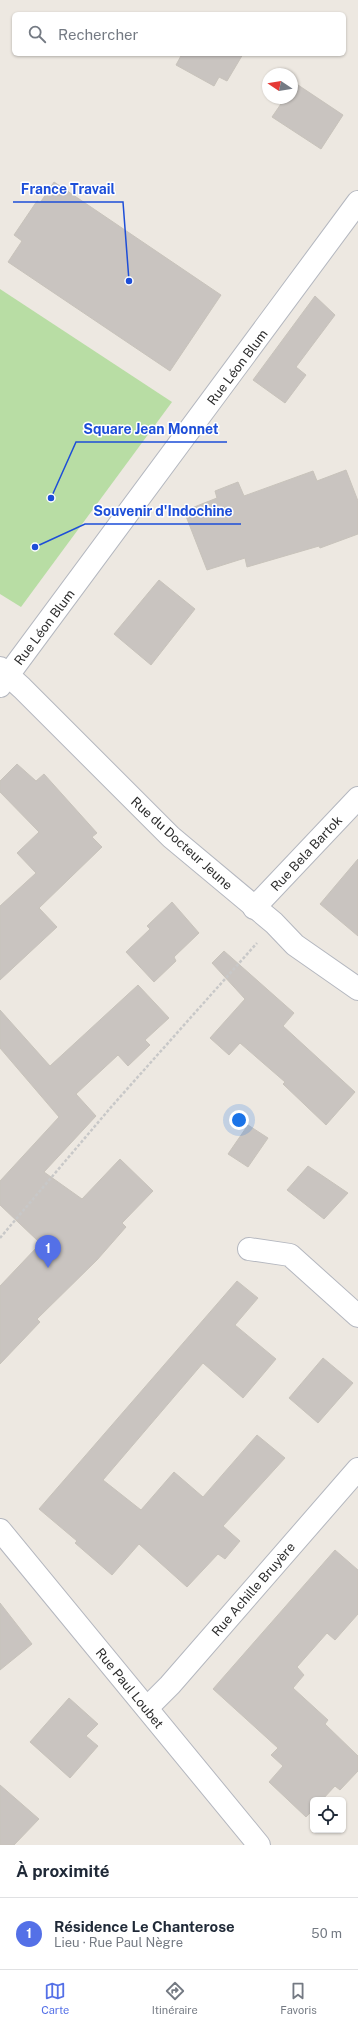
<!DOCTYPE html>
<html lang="fr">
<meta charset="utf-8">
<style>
:root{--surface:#fff;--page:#f2f2f3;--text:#1f2937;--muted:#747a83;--line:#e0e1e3;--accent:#5470e7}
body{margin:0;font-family:"Public Sans",sans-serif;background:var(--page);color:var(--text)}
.controls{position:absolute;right:12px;bottom:12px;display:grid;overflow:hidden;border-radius:6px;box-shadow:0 1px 3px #0004}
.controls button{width:36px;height:36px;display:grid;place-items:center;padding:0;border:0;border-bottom:1px solid var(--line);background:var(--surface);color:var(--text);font:20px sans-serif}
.compass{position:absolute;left:262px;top:68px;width:36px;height:36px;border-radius:50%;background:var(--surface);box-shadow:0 1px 3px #0004;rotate:282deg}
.you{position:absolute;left:239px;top:1120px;width:14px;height:14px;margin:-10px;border:3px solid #fff;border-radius:50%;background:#1a73e8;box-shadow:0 0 0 6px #1a73e833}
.badge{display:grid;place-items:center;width:26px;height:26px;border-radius:50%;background:var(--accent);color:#fff;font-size:13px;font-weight:700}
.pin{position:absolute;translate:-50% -33px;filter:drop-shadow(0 1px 2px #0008)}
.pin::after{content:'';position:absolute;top:21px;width:14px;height:12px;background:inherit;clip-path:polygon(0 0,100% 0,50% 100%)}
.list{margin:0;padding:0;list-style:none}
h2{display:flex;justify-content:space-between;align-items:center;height:52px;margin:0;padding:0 16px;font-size:17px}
h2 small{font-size:13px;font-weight:400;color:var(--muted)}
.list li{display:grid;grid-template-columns:26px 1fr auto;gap:12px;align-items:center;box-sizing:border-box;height:72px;padding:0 16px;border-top:1px solid var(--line)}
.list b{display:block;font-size:15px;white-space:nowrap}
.list p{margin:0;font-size:13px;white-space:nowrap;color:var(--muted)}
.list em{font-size:13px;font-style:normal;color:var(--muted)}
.icon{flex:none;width:22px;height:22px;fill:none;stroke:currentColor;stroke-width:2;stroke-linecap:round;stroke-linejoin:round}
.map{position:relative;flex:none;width:358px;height:1845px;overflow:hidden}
.search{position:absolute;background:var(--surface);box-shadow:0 1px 3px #0004;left:12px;right:12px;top:12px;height:44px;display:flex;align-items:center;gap:10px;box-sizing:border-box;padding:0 14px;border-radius:6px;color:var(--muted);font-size:15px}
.sheet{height:124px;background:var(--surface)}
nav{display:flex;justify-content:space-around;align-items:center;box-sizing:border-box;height:56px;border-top:1px solid var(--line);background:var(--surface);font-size:11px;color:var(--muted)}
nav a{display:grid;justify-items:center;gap:2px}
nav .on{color:var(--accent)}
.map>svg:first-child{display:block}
.green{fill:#b8dda4}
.building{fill:#c9c4c0;stroke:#c8c3bb}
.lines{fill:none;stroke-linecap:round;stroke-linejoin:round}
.minor-casing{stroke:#b4b7bf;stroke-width:24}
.tertiary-casing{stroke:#b4b7bf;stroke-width:24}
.path{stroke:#c8c8c8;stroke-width:2.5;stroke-dasharray:3 2;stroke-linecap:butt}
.minor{stroke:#fff;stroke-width:22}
.tertiary{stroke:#fff;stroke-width:22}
.labels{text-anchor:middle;stroke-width:3;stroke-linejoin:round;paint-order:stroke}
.street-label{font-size:13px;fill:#2d2d2d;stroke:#fff}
.leader{fill:none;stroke:#1d4ed8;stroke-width:1.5}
.callout-dot{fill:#1d4ed8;stroke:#fff;stroke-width:1.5}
.callout-label{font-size:14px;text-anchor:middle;font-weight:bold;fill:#1d4ed8;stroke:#fff;stroke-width:3;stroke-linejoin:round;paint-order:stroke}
</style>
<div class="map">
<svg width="358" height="1845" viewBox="0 0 358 1845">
<rect width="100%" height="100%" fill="#ede8e1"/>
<!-- green -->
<polygon class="green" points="0,289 172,402 21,607 0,594"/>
<!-- building -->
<g class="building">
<polygon points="182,54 243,54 227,81 219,77 214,86 176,65"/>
<polygon points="295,83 343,115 321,149 272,117 285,98 292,98 292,88"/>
<polygon points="54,182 221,295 170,371 8,262 22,241 14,235 37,201 40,203"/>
<polygon points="315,296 335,315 296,367 306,375 285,403 253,380"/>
<polygon points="346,470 358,501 358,534 320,548 319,546 247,567 245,558 207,570 184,511 217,498 215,491 238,482 244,496 313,471 317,481"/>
<polygon points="159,580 195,609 151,665 114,634"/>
<polygon points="17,764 36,781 44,774 97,833 92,837 102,847 39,908 57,927 0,980 0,906 36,873 17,853 39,832 0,792 0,781"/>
<polygon points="358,859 358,936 320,904"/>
<polygon points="172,902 199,933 174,957 176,961 154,982 126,952 150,929 147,926"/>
<polygon points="224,951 294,1013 283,1026 355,1092 326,1125 283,1084 285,1082 240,1043 229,1055 210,1038 245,999 212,963"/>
<polygon points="138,985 169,1018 145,1040 150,1045 128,1066 118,1055 76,1094 96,1116 44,1172 82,1199 120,1159 153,1191 122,1223 126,1227 97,1260 37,1319 40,1322 0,1364 0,1286 38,1246 36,1243 38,1241 0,1205 0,1181 59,1117 0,1048 0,1010 50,1066"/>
<polygon points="248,1125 268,1138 248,1167 228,1154"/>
<polygon points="308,1166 348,1193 324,1219 287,1190"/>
<polygon points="237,1281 258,1298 235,1325 276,1359 243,1398 203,1363 103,1480 141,1510 174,1472 203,1497 257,1435 285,1458 223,1526 240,1541 225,1559 218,1554 187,1587 139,1544 112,1575 75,1543 77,1541 39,1509"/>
<polygon points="323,1358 353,1383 318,1423 289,1398"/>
<polygon points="335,1550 358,1570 358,1614 335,1640 327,1633 297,1667 304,1675 293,1688 328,1720 325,1724 358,1756 358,1771 340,1790 335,1786 322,1800 313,1800 313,1810 306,1817 269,1782 283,1766 271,1755 278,1748 213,1689"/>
<polygon points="0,1603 32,1644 0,1670"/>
<polygon points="69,1698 98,1724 86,1736 98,1746 70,1778 30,1742"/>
<polygon points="0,1785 39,1819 14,1845 0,1845"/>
</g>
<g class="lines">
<!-- minor casing -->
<g class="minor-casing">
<g id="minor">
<polyline points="0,668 22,688 171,837 274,923 295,945 358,989"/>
<polyline points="254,908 358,798"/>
<polyline points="249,1249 290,1255 358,1316"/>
<polyline points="147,1708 170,1685 358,1469"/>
</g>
</g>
<!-- tertiary casing -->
<g class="tertiary-casing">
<g id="tertiary">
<polyline points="0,686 358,202"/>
<polyline points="0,1530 259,1845"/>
</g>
</g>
<!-- path -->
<polyline class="path" points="0,1238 112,1106 257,943"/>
<!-- minor -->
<use href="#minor" class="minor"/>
<!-- tertiary -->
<use href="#tertiary" class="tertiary"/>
</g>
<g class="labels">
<!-- street labels -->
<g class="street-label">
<text transform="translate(237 367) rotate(-53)" y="5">Rue Léon Blum</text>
<text transform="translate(44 627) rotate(-53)" y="5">Rue Léon Blum</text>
<text transform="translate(182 843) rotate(42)" y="5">Rue du Docteur Jeune</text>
<text transform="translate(306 853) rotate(-47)" y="5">Rue Bela Bartok</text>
<text transform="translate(253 1589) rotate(-49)" y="5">Rue Achille Bruyère</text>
<text transform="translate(130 1688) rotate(51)" y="5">Rue Paul Loubet</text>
</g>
</g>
<!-- callouts -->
<path class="leader" d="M129 281L123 202H13M51 498L76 442H227M35 547L85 524H241"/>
<g class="callout-dot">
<circle cx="129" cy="281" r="4"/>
<circle cx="51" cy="498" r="4"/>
<circle cx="35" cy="547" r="4"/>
</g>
<g class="callout-label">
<text x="68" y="194">France Travail</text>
<text x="151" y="434">Square Jean Monnet</text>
<text x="163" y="516">Souvenir d'Indochine</text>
</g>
</svg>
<div class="controls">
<button><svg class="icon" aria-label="locate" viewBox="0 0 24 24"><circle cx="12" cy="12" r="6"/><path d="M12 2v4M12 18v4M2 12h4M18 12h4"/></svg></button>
</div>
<svg class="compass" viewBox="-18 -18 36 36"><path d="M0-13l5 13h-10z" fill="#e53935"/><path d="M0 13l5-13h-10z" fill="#747a83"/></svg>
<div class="you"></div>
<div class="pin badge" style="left:48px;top:1268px">1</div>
<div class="search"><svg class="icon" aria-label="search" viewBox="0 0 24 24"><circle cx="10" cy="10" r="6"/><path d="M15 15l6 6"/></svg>Rechercher</div>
</div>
<section class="sheet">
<h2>À proximité<small></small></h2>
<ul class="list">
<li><span class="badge">1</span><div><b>Résidence Le Chanterose</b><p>Lieu · Rue Paul Nègre</p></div><em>50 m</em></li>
</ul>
</section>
<nav>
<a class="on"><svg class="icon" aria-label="map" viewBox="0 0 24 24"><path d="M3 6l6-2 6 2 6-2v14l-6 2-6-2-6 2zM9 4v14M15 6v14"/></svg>Carte</a>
<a><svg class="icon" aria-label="directions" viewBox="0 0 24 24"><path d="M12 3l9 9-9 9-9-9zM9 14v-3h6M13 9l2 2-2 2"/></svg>Itinéraire</a>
<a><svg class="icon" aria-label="saved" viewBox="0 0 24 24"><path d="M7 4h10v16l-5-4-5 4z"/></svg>Favoris</a>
</nav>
